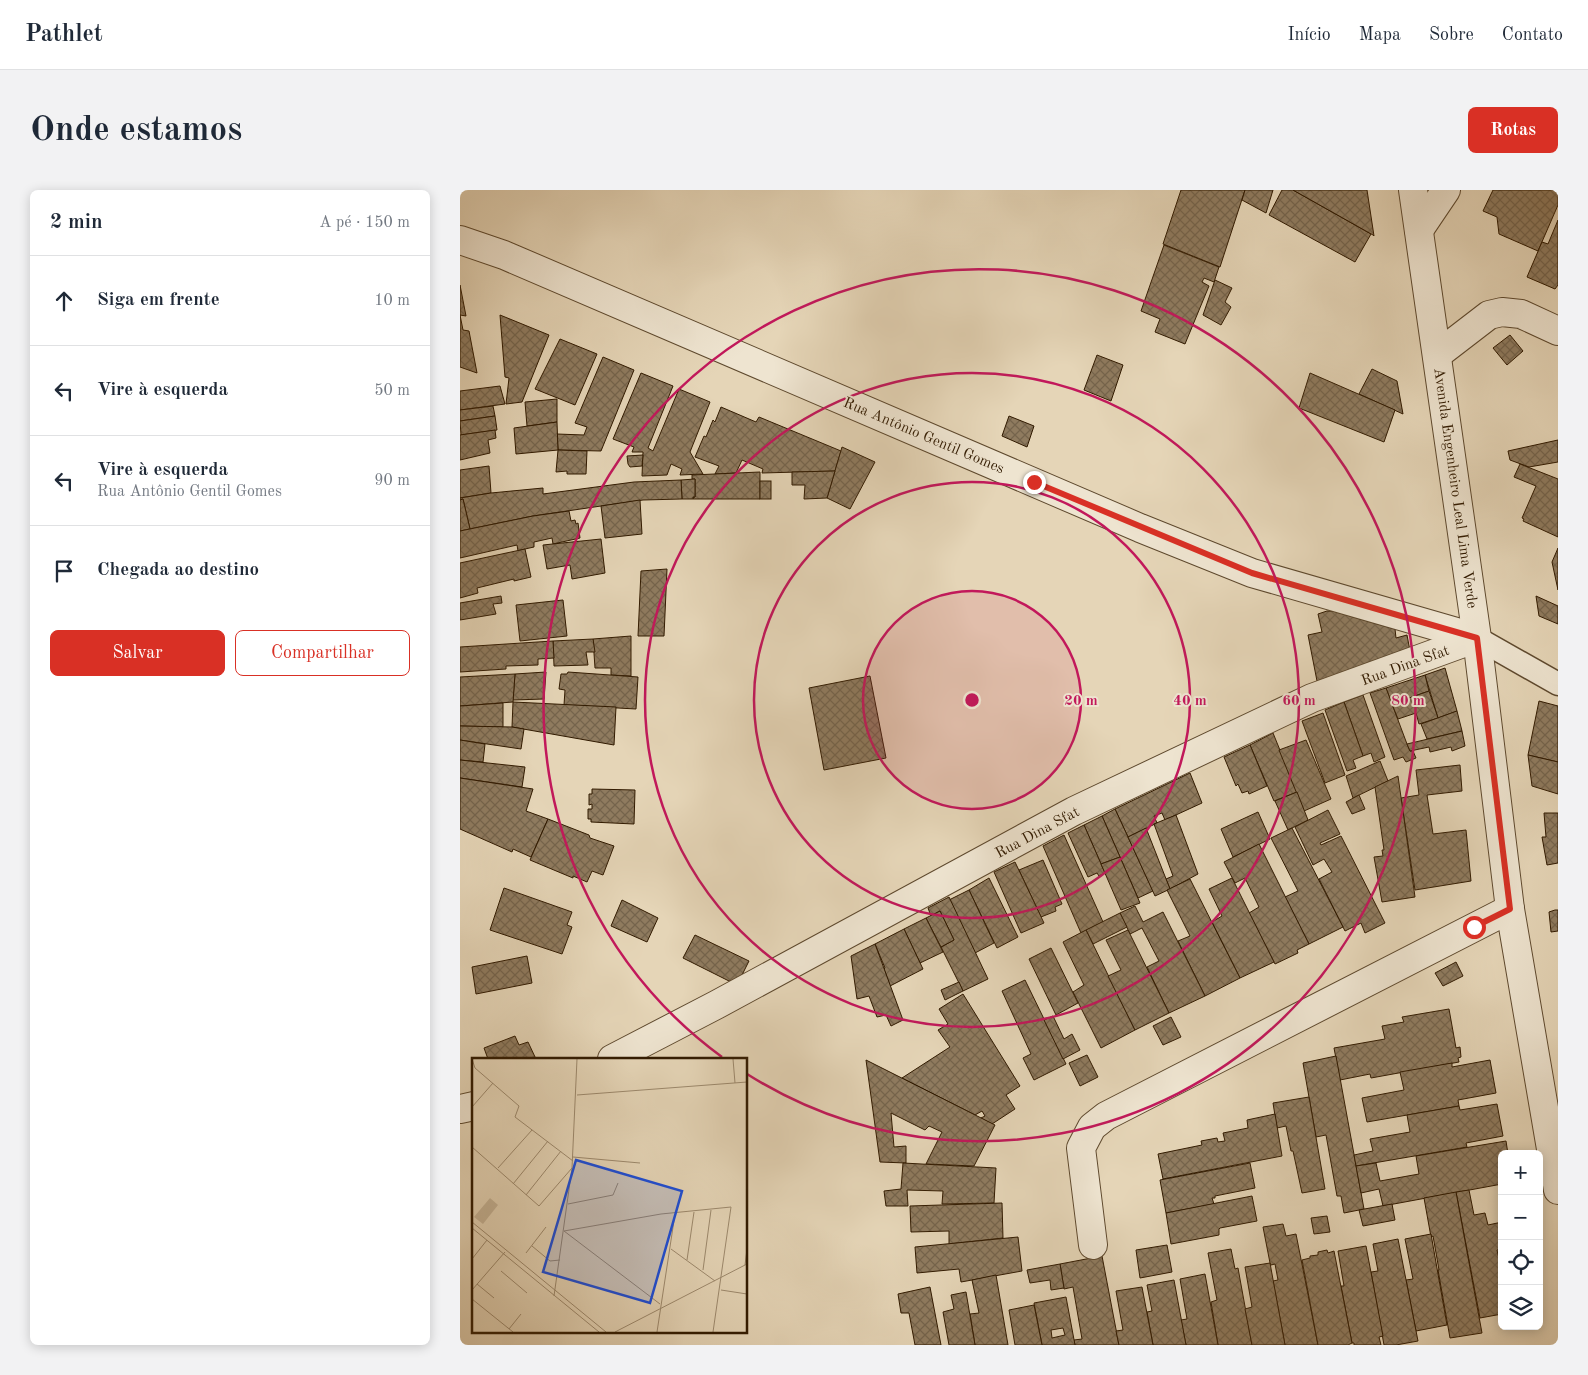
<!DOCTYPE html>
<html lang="pt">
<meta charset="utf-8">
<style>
:root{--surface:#fff;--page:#f2f2f3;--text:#1f2937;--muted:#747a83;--line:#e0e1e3;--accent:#d93025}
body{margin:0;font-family:"Old Standard TT",serif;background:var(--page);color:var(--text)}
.controls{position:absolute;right:15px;bottom:15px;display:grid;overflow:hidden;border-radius:8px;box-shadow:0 2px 12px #0003}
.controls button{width:45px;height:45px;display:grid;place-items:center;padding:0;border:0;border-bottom:1px solid var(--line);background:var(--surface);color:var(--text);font:25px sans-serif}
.stop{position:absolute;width:15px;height:15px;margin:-11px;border:4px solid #d93025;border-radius:50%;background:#fff}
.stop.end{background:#d93025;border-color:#fff;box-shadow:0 1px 5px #0008}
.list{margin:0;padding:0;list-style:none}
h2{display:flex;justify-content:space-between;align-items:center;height:65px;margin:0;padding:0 20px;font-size:21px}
h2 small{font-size:16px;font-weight:400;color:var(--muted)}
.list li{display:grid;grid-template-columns:32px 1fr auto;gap:15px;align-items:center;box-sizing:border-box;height:90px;padding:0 20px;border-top:1px solid var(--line)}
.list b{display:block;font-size:19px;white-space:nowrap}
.list p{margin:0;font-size:16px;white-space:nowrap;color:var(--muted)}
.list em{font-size:16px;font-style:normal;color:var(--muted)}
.actions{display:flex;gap:10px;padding:15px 20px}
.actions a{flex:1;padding:11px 0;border:1px solid var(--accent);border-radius:8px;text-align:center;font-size:18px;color:var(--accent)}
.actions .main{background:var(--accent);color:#fff}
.icon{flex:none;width:28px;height:28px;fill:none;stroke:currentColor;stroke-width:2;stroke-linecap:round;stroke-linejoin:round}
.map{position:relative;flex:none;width:1098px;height:1155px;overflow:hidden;border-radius:8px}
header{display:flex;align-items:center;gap:30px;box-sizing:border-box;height:70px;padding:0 25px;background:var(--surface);border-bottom:1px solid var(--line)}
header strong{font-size:24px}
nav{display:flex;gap:28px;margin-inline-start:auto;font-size:18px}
.intro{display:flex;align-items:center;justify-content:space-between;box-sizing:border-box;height:120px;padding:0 30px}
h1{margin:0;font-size:35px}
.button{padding:12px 22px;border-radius:8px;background:var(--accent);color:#fff;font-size:18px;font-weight:700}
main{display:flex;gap:30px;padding:0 30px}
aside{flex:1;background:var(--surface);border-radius:8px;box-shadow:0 2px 12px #0003}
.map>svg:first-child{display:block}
.building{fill:url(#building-cross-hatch);stroke:#311a00;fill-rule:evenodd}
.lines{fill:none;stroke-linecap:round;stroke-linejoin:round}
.service-casing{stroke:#5e492e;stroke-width:25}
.minor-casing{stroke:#5e492e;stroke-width:30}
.tertiary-casing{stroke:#5e492e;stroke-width:30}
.service{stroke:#eee4d0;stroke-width:22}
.minor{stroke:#eee4d0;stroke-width:28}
.tertiary{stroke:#eee4d0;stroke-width:28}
.route{stroke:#d93025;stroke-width:6}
.ring{fill:none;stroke:#c2185b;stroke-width:2.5}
.labels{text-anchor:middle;stroke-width:4;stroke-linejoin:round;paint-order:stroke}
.street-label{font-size:15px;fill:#311a00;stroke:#eee4d0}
.inset-road{fill:none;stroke:#9d8a6e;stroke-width:1}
.view{fill:#1d4ed8;fill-opacity:0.15;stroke:#1d4ed8;stroke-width:2.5}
.inset-edge{fill:none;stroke:#311a00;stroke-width:2.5}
.centre{fill:#c2185b;stroke:#eee4d0;stroke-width:2.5}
.ring-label{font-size:15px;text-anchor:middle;font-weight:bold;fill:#c2185b;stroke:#eee4d0;stroke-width:4;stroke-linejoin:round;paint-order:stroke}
</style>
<header>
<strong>Pathlet</strong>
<nav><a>Início</a><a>Mapa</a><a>Sobre</a><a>Contato</a></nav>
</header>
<div class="intro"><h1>Onde estamos</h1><a class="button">Rotas</a></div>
<main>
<aside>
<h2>2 min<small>A pé · 150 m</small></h2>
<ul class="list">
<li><svg class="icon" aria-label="ahead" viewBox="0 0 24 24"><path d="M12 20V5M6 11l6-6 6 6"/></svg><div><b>Siga em frente</b></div><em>10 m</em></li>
<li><svg class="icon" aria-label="left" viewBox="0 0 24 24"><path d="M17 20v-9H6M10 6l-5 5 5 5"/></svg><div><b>Vire à esquerda</b></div><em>50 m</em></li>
<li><svg class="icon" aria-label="left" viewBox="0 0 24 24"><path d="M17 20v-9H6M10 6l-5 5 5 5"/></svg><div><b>Vire à esquerda</b><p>Rua Antônio Gentil Gomes</p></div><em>90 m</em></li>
<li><svg class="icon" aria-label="arrive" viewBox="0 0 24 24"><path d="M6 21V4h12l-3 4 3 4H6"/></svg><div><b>Chegada ao destino</b></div></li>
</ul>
<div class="actions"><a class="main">Salvar</a><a>Compartilhar</a></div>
</aside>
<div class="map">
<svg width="1098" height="1155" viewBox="0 0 1098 1155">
<defs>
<pattern id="building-cross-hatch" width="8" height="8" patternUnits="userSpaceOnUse" patternTransform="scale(1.25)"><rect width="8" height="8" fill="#8f7b5f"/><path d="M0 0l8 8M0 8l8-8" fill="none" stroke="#75644c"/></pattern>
</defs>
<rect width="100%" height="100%" fill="#e5d5b7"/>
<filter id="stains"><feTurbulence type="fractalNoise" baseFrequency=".004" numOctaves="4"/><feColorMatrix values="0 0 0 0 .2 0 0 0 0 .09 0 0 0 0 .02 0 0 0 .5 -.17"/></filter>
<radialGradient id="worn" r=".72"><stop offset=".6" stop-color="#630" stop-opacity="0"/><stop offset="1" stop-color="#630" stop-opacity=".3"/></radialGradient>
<!-- building -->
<g class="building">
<polygon points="721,0 785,0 760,77 703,54"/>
<polygon points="785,0 813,0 806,23 782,10"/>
<polygon points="822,0 833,0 911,44 895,72 809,25"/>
<polygon points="833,0 907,0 914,46 913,45"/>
<polygon points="1033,0 1098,0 1098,15 1078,61 1039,44 1037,27 1023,21"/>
<polygon points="1098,30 1098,95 1095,99 1067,87 1082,52 1088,54"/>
<polygon points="704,55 759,77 754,92 744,88 742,92 749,96 725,154 695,142 700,129 681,121"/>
<polygon points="755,90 772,98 765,112 771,117 761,135 743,125"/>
<polygon points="0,95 6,126 0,125 3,140 9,141 17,183 0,177"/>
<polygon points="40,125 89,145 62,212 46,214 49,188 45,187"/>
<polygon points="1050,145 1063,161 1047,175 1033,158"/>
<polygon points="100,149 137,164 115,215 75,199"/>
<polygon points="637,165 663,175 651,211 624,200"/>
<polygon points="143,167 174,180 141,261 98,260 97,244 124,245 127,237 115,233"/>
<polygon points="912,179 937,191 943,224 899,204"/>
<polygon points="181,183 213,196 188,258 193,261 219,199 250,212 230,262 243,284 220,285 222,279 211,274 207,285 182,286 183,262 172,262 174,257 153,249"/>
<polygon points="850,183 935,220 924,252 839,218"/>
<polygon points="40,196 45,214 0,220 0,201"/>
<polygon points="97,209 97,232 67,236 65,212"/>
<polygon points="33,216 35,226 0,231 0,220"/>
<polygon points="261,217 296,232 299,227 381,261 375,281 302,283 303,279 282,270 276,283 255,284 259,276 235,267 244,246 246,247 253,230 255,232"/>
<polygon points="35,226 37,240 1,245 0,231"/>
<polygon points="549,226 574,236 567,257 542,246"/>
<polygon points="97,232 98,260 56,264 54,238"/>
<polygon points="35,240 36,248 28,250 30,263 0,270 0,245"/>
<polygon points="1098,250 1098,272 1069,277 1050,270 1048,261"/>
<polygon points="382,257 415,272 390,319 367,308"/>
<polygon points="98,260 127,261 126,284 107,284 107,281 96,282"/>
<polygon points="183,265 182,276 170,277 168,274 167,266"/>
<polygon points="1060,274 1098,289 1098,347 1063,331 1064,329 1062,328 1076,296 1054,287"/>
<polygon points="29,276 31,303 0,308 0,280"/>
<polygon points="375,281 367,308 344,309 345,295 332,295 332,282"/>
<polygon points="300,282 300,309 233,309 233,307 235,307 235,289 232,289 232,285"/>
<polygon points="235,289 235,307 233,307 233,309 222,309 221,290"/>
<polygon points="221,290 222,309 183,310 141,316 73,326 10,339 3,309 0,310 0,308 31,303 83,298 83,304 174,292"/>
<rect x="300" y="291" width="11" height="18"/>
<polygon points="3,309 10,339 0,341 0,310"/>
<polygon points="180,310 182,344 145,348 141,316"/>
<polygon points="109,321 111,331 115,330 116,334 118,333 120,348 93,354 92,348 74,352 74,357 65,359 58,361 57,355 0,368 0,341 73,326"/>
<polygon points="141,349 145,383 112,389 110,375 87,379 83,355"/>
<polygon points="1098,358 1098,400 1092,372"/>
<polygon points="65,359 71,387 54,391 54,389 17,398 18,403 0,408 0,373"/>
<polygon points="207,379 204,446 178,446 181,381"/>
<polygon points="41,406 42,413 33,414 36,424 0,430 0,413"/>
<polygon points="1076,406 1098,416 1098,434 1079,426"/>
<polygon points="103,410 107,446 60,451 56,415"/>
<polygon points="867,421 873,421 935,439 936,448 947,445 950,461 942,469 857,491 848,445 862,442 858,424"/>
<polygon points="171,446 171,486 151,485 151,478 135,478 133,449"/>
<polygon points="133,449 135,462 126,462 128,475 94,476 93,451"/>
<polygon points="93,451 94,468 78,469 78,475 46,476 46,479 0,482 0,457"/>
<polygon points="985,478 997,521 978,528 965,485"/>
<polygon points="86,482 84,509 53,510 55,484"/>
<polygon points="108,482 178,487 176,519 104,515 105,500 99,499 101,484 107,484"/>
<polygon points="55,484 53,512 0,516 0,487"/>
<polygon points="965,485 969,501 932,514 926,498"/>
<polygon points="410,486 426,568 364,580 349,498"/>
<polygon points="926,498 947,554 950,561 953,561 956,568 946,572 943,567 934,570 910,503"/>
<polygon points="969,501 978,528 959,534 956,523 938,529 932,514"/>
<polygon points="903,505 925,567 914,572 911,563 903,566 884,512"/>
<polygon points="1079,511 1098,516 1098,572 1068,565"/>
<polygon points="53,512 156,517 154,555 52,537"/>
<polygon points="884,512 903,566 893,570 896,578 887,581 865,520"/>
<polygon points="43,513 43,537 0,536 0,516"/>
<polygon points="997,521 1002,541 967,549 961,534"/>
<polygon points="863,523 885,585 865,593 842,531"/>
<polygon points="0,536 52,537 64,539 61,559 0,550"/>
<polygon points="1002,541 1005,556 992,561 991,557 970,562 969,557 950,561 947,554"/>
<polygon points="813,543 837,602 814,611 790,555"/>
<polygon points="0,550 25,554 23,572 0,570"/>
<polygon points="846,550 871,609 844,621 819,560"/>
<polygon points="790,555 807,596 789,604 788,601 782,603 778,594 776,596 764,567"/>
<polygon points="1068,565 1098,572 1098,604 1072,596"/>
<polygon points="0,570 65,577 62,597 0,588"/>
<polygon points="920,571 928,591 893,608 886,586"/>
<polygon points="1000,575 1002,601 967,605 973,644 1006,640 1011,691 955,700 941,608 959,605 956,580"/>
<polygon points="730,583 742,613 705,630 702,623 694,626 697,633 668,647 655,619"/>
<polygon points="938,586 955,707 922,712 914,667 923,666 922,660 924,660 915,597"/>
<polygon points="0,588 73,599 66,621 88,629 71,667 53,659 52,662 0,639"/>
<polygon points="132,599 175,600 174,634 131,632 131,629 128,629 128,619 132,619 132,614 129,615 129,604 132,604"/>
<polygon points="837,602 848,630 828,640 815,611"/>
<polygon points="899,605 905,619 892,624 886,612"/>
<polygon points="655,619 693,701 678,708 642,626"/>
<polygon points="868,620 880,644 860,653 861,655 881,646 925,733 905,743 901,733 885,741 859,689 872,682 864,669 853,675 835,637"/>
<polygon points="798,622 810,649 773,667 761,639"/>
<polygon points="1084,623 1098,623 1098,673 1087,675 1082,647 1086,647"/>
<polygon points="716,625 738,684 710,699 706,689 713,686 694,634"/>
<polygon points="642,626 660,667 641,674 624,635"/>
<polygon points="88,629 129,645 130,648 154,656 143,685 132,681 127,692 113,686 113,688 70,670"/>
<polygon points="624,635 645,683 639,686 637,683 628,687 608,643"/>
<polygon points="686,638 710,699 695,706 668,647"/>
<polygon points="832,638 883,737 849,754 825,707 838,701 811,648"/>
<polygon points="604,645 643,732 621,743 583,656"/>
<polygon points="799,654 849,754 837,760 838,763 815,774 790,725 789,723 799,717 785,688 775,693 764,672"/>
<polygon points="660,667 680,713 661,720 641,674"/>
<polygon points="583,670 602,714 595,717 596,721 581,727 559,680"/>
<polygon points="555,672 584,733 561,743 534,682"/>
<polygon points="529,688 558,747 537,758 509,700"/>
<polygon points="772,688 814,772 780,788 752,732 762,726 749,699"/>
<polygon points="730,689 780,788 745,806 718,751 730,746 707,700"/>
<polygon points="44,698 112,722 107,735 112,737 102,764 30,740"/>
<polygon points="509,700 534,753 515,763 489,710"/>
<polygon points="489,707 528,789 503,801 481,757 494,750 480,721 471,726 468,718"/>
<polygon points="162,710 198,728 187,752 151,736"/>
<polygon points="675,716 683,732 703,722 745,806 709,823 687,777 699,771 682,738 670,744 660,723"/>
<polygon points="1095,720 1098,720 1098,741 1091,742 1089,722"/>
<polygon points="480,721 494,750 481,757 466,728"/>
<polygon points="660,723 667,737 633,754 626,740"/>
<polygon points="466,728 483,762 460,773 444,739"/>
<polygon points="444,739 463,779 430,796 424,779 425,778 415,754"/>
<polygon points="626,740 675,840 641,858 613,802 624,795 603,752"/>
<polygon points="668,740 709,823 675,840 648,786 661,780 646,750"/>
<polygon points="235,745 289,771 277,795 223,768"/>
<polygon points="415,754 443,830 431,836 426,825 417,827 409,806 397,809 391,766"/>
<polygon points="591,758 618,813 596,825 569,769"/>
<polygon points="67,766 72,793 16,804 12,777"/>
<polygon points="996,772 1003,786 983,796 975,783"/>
<polygon points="565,790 606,874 574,890 563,868 571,864 542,801"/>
<polygon points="499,792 503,801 485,810 481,800"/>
<polygon points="503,804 560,896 546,905 555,919 532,934 521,928 525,926 522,921 515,925 442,888 490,857 478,840 488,834 479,819"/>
<polygon points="989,819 996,858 1000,857 1001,867 998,868 999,872 911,888 910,884 880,890 874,858 925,849 922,836 944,832 942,827"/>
<polygon points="593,826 604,849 612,844 620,860 603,869 584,830"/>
<polygon points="711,827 721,847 703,855 693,836"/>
<polygon points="55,846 59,855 68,852 76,869 28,869 24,858"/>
<polygon points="627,865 638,887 620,896 609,873"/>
<polygon points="876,866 904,1019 884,1023 881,1006 877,1006 866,945 856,947 843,873"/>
<polygon points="406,870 535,935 514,976 466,974 482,942 469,936 465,940 431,923 434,957 446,956 446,973 420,972"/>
<polygon points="1030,870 1036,903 998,910 999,916 907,932 902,908 944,900 940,882 992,873 992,877"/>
<polygon points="849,907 865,999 842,1003 833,961 831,961 826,936 817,938 813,913"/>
<polygon points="1037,914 1043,946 1006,953 1007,957 896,976 894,965 913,961 910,949 950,942 947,925 999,916 1000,920"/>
<polygon points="815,924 822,966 703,989 698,964 742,955 741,951 757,948 758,952 765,951 763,943 788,938 787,930"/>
<polygon points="1046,951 1048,964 1042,964 1042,994 923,1016 919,999 901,1003 896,976 916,973 920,991 959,984 956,966"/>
<polygon points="443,973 536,978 534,1013 482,1014 483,1001 447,1000 448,1016 426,1016 424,1001 441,999"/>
<polygon points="790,973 795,998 755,1006 755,1008 752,1008 754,1014 706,1023 700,990"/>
<polygon points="1009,1000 1014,1025 1025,1023 1028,1035 1042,1032 1042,1059 1037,1060 1042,1082 1042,1093 1039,1093 1040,1099 1042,1099 1042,1124 1020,1128 996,1002"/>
<polygon points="996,1002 1022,1143 990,1148 978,1080 979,1080 973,1046 971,1047 964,1008"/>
<polygon points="792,1006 797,1031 760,1038 759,1039 759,1045 711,1054 706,1023"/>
<polygon points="542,1013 543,1048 489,1054 489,1041 451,1042 450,1016"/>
<polygon points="932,1014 935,1030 903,1036 899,1020"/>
<polygon points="867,1026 870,1042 854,1044 851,1028"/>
<polygon points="823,1034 826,1046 836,1044 858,1155 825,1155 813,1091 818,1090 815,1074 811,1075 810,1073 803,1037"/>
<polygon points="971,1044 987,1135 956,1141 946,1090 953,1089 945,1049"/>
<polygon points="558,1047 562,1081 501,1092 499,1079 457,1083 455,1057"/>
<polygon points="938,1049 958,1151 936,1155 924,1155 911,1082 918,1081 913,1054"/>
<polygon points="707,1055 712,1082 680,1088 676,1060"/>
<polygon points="906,1056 923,1146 919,1147 921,1155 894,1155 894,1153 892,1153 881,1096 884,1096 878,1061"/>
<polygon points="771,1059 775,1079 778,1078 792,1155 758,1155 751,1112 757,1110 748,1063"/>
<polygon points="867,1060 868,1063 874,1061 892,1153 888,1155 858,1155 842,1070 850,1068 850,1066 858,1065 858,1062"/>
<polygon points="642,1066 659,1155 615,1155 614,1150 622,1149 613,1097 604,1099 600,1074"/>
<polygon points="810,1073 825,1155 792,1155 785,1119 792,1117 785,1077"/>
<polygon points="600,1074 604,1098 591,1100 590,1090 570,1093 567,1080"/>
<polygon points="745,1084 758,1155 726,1155 721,1130 727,1129 720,1089"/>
<polygon points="536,1085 548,1155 515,1155 510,1124 519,1123 512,1090"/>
<polygon points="714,1090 726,1155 693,1155 687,1122 692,1121 687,1095"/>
<polygon points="470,1097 481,1155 455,1155 449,1123 441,1123 438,1104"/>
<polygon points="682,1097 693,1155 659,1155 656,1141 663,1140 656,1101"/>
<polygon points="506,1102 515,1155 489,1155 483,1122 494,1119 491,1105"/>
<path d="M606 1107 615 1155H582L574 1113ZM603 1138 605 1145 592 1148 591 1140Z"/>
<polygon points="574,1115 582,1155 555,1155 549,1120"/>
</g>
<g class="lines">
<!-- service casing -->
<g class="service-casing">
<polyline id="service" points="1017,448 1098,494"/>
</g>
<!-- minor casing -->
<g class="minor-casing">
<g id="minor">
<polyline points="0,50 44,65 680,338 792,383 1017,448"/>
<polyline points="977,165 1029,125 1042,122 1061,124 1098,141"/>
<polyline points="152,869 256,815 614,621 852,508 1017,448"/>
<polyline points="0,919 14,916"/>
<polyline points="633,1055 621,958 632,937 646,926 1050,719"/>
</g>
</g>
<!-- tertiary casing -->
<g class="tertiary-casing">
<g id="tertiary">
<polyline points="953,0 1017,448 1050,719 1098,1000"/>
<polyline points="959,40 986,0"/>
</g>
</g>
<!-- service -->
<use href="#service" class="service"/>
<!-- minor -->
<use href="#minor" class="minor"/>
<!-- tertiary -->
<use href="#tertiary" class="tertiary"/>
</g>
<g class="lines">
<!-- route -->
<polyline class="route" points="574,292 792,383 1017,448 1050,719 1014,737"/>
</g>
<!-- distance rings -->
<circle cx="512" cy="510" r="109" fill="#c2185b" fill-opacity=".12"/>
<g class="ring">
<circle cx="512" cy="510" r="109"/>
<circle cx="512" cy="510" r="218"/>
<circle cx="512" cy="510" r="327"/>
<path d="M262 867A436 436 0 1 1 287 884"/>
</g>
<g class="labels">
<!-- street labels -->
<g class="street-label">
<text transform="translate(464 245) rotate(23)" y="5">Rua Antônio Gentil Gomes</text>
<text transform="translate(996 298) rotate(82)" y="5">Avenida Engenheiro Leal Lima Verde</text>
<text transform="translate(945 475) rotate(-20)" y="5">Rua Dina Sfat</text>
<text transform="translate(577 642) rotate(-28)" y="5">Rua Dina Sfat</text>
</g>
</g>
<!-- overview -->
<g transform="translate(12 868)">
<rect width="275" height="275" fill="#e5d5b7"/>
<path d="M18 140 26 147 11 166 2 159Z" fill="#c6b598"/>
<path class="inset-road" d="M0 1 3 10 47 48 43 59 101 103M261 1 263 25M105 37 275 24M0 49 21 25M0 89 67 148 100 110M101 99 168 105M26 110 60 72M41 126 76 83M54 137 89 93M96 146 141 137 146 125M0 164 134 274M0 170 127 274M92 173 189 156 259 149 241 274M92 173 188 246M60 188 78 203 88 202M199 191 243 223M54 195 74 169M0 201 15 182M215 202 222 154M273 207 275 191M231 212 239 152M29 213 55 235M5 226 22 240M0 232 33 194M249 232 275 236M82 238 100 110 105 1M0 241 41 274M37 271 49 256M143 274 275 206M185 274 203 156"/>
<path class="view" d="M104 102 210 133 178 245 71 214Z"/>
<rect width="275" height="275" class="inset-edge"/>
</g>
<circle cx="512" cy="510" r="8" class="centre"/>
<g class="ring-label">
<text x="621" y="515">20 m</text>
<text x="730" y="515">40 m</text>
<text x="839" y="515">60 m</text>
<text x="948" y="515">80 m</text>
</g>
<rect width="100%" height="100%" filter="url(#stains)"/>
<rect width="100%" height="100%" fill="url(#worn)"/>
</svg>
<div class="controls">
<button>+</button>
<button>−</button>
<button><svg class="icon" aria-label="locate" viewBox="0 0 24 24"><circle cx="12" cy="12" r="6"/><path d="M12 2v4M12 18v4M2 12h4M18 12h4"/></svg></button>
<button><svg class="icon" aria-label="layers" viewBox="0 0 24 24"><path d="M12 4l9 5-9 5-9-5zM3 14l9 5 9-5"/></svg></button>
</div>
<div class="stop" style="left:1014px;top:737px"></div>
<div class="stop end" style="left:574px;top:292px"></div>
</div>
</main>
